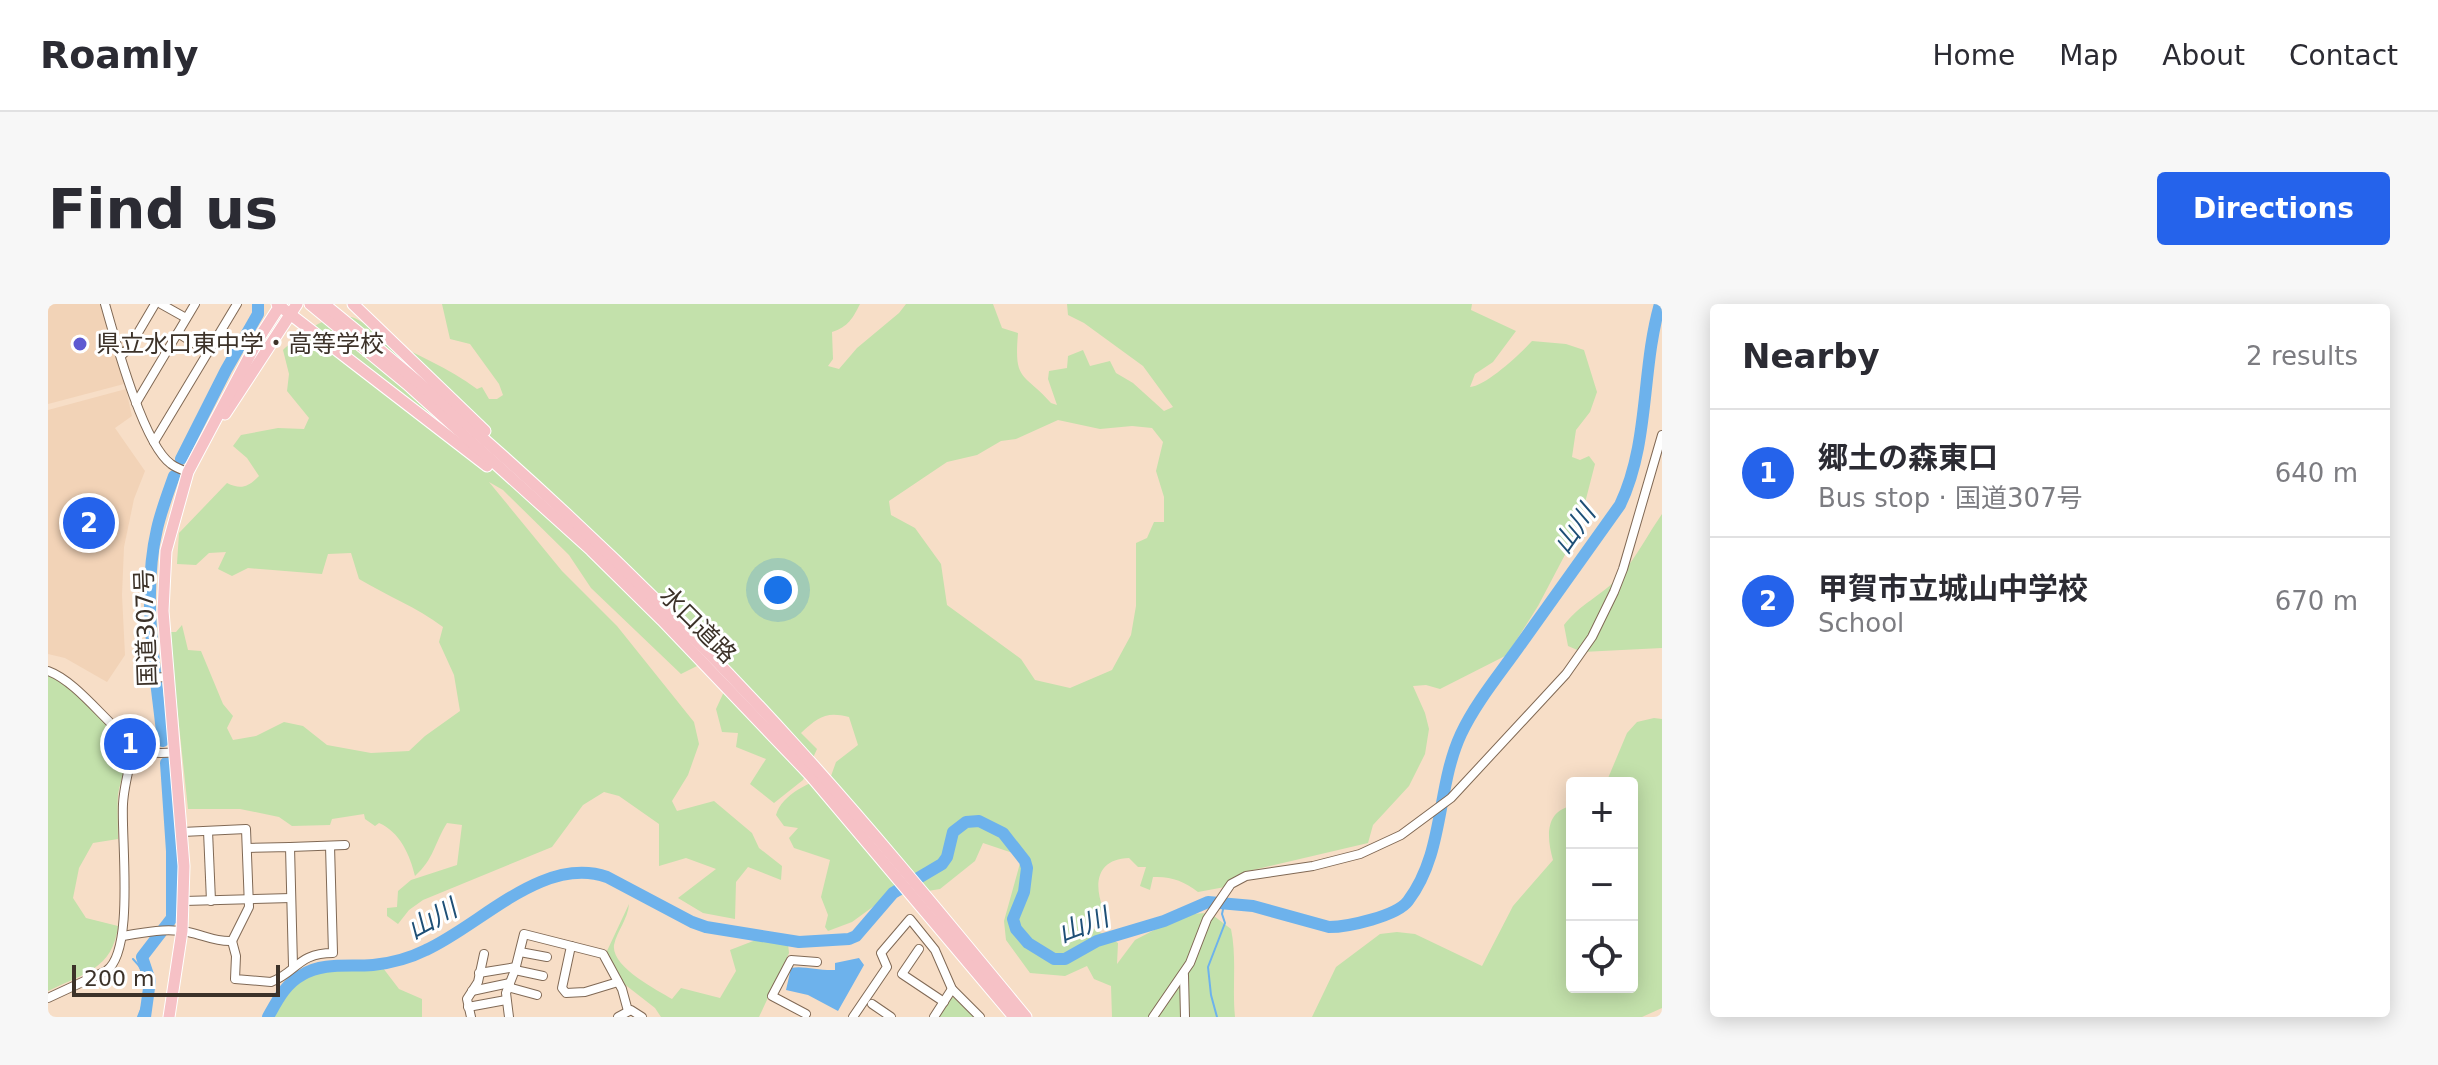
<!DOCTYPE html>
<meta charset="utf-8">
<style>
:root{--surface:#fff;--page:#f7f7f7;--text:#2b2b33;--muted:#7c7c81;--line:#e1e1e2;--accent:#2563eb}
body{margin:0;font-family:"DejaVu Sans","Noto Sans JP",sans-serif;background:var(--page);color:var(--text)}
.controls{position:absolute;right:24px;bottom:24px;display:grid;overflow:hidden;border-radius:8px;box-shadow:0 4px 20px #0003}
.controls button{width:72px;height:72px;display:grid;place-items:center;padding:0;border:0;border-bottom:2px solid var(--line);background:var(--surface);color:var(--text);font:40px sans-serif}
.scale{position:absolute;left:24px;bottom:20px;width:208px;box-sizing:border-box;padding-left:8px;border:4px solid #3c3229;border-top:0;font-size:22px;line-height:28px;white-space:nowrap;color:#3c3229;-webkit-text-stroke:6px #fff;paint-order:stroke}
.you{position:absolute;left:730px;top:286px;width:28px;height:28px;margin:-20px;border:6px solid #fff;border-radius:50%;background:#1a73e8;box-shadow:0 0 0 12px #1a73e833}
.badge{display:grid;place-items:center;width:52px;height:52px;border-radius:50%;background:var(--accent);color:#fff;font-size:26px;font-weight:700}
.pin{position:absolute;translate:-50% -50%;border:4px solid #fff;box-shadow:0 2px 8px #0006}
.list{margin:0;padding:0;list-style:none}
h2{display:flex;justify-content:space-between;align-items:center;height:104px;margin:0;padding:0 32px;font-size:34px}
h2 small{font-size:26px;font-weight:400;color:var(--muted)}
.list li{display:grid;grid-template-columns:52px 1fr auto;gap:24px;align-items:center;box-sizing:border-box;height:128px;padding:0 32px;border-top:2px solid var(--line)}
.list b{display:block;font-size:30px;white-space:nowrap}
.list p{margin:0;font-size:26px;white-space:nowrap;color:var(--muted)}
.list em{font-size:26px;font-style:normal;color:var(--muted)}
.icon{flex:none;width:44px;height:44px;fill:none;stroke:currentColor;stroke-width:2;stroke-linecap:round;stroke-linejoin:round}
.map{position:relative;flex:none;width:1614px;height:713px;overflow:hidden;border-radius:8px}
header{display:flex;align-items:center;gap:48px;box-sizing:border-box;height:112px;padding:0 40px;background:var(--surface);border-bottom:2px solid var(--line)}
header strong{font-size:38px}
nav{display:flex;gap:44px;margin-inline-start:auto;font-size:28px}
.intro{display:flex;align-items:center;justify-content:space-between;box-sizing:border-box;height:192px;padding:0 48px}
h1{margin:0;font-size:56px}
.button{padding:20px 36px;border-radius:8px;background:var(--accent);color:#fff;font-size:28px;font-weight:700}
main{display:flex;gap:48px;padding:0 48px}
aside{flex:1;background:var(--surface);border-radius:8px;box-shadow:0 4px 20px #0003}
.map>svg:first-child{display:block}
.built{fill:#f2d3b7}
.green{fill:#c3e1ab;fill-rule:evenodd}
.water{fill:#6db2ec}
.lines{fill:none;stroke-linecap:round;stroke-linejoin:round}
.stream{stroke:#6db2ec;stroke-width:2}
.river{stroke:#6db2ec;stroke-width:12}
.minor-casing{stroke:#806955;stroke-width:10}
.highway-casing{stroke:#fff;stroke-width:13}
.minor{stroke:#fff;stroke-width:8}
.highway{stroke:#f6c1c6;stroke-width:11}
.poi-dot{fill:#5e59d1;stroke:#fff;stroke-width:3}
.labels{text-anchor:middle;stroke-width:6;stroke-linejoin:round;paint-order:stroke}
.poi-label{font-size:24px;fill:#3c3229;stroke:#fff;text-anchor:start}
.street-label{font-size:24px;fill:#3c3229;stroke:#fff}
.water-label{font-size:26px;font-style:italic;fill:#1e4f76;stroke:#fff}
</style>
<header>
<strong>Roamly</strong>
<nav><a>Home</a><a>Map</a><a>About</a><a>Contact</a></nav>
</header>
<div class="intro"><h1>Find us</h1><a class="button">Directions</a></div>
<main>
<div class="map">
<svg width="1614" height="713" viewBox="0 0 1614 713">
<rect width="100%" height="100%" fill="#f7dec7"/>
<!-- built -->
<g class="built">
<polygon points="0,0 52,0 76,80 0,100"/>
<polygon points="78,85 84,112 67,124 97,167 86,195 76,243 74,291 77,351 59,378 17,354 0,350 0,106"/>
</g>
<!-- green -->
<g class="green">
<path d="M394 0H812C805 14 800 23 784 28L785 55 780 62 791 65 809 44 851 9 858 0H945L954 24 970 29C966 78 974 67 1003 99L1009 101 1000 75 1001 67 1019 64 1020 52 1035 46 1042 62 1062 57 1068 69 1085 79 1116 107 1125 103 1095 62 1036 19 1020 11 1019 0H1424L1423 6 1468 27 1445 58 1427 70 1422 83C1438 82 1472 50 1484 37L1518 40 1536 46 1549 88 1542 108 1528 126 1524 153 1532 156 1541 152 1547 160 1530 226 1490 302 1459 351 1392 385 1378 381 1365 382 1377 409 1381 425 1377 450 1361 482 1325 521 1320 539 1196 568 1177 583 1150 588C1136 577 1123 572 1105 573L1102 586 1092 582 1098 563H1090L1081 554C1050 555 1045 578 1055 604L1045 624 1070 639 1069 660 1087 636 1137 610 1162 609 1183 625C1189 654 1184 683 1187 713H1064L1063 682 1046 675 1039 662 1017 672 982 669 958 636 956 617 974 552 935 539 927 557 892 585 837 594 804 618 780 627 777 623 780 611 773 593 782 556 746 544 741 534 750 524 736 522 728 511C734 490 763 477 783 472L788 458 810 441 801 413C778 407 770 413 753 429L769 445 755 476 726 499 702 480 718 455 688 443 690 429 674 428 668 405 686 366 669 352 633 370 543 284 521 251 455 186 441 178 514 267 569 322 646 418 651 440 640 471 624 497 629 507 666 497 704 529 711 544 734 562 733 576 700 563 688 578 687 615 655 609 630 594 668 565 638 554 611 562V520L571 492 556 488 535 501 504 543 375 596 361 606 350 620 339 612V604L349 603 350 587 363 576 409 561 414 521 399 519C386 540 386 555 367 572 362 551 352 528 331 519L327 522 317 515 316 510 284 515 282 521 244 522 231 513 192 505H140L121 328H128L134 321 140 346 153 347 175 400 185 412 179 424 185 436 208 432 236 418 255 422 279 441 323 449 361 447 377 432 412 407 406 371 391 338 395 323C369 303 339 292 311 275L303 249 280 250 274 270 200 264 184 272 170 265 178 248 161 249 148 261 129 260 131 229 179 179C193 186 200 183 211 172L199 154 185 142 193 131 230 124 256 125 261 114 239 87 241 70 235 46C246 35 277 12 293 12 312 11 322 26 336 34 368 51 400 63 429 85L434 83 441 95H449L455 91 451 80 422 40 402 35ZM1010 116 1052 125 1084 122 1104 124 1115 138 1108 167 1116 193V218H1106L1099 234 1088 239V302L1083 331 1064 366 1022 384 987 376 973 355 899 301 893 260 867 224 843 211 841 197 899 158 929 151 953 137 968 135Z"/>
<path d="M1614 210V344L1534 348 1520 342 1516 321C1532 300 1553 292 1572 272 1588 254 1600 230 1614 210Z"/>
<path d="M0 371C18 379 73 424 78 442 82 457 72 476 70 491 69 505 70 520 70 535L45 539 31 564 25 594 38 614 70 622C65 665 35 670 0 687Z"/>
<path d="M1606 414 1614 415V704L1594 713H1264L1288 663 1332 630 1349 628 1367 630 1434 662 1465 602 1505 556C1499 535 1496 507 1524 502V683H1584V479H1558L1579 429 1589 418Z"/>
<path d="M581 600C580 615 569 627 566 641 563 663 609 686 624 695L633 684 672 694 688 667 682 646 713 634 740 640 741 649 711 713H613L607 704 575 679 560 652 559 647Z"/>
<path d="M283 664H335L351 685 374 695V713H224C237 687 252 667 283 664Z"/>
<polygon points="907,693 928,713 890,713 902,694"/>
</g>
<!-- water -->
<path class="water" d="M811 654 816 661 790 707 760 691 738 686 743 664C754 661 772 667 787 666V659Z"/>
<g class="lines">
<!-- stream -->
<g class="stream">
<path d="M85 655C103 672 99 692 90 713"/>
<polyline points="1169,713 1163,691 1160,663 1177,619 1174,610 1176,601"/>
</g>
<!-- river -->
<g class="river">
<polyline points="133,155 178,66 210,10 210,0"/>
<path d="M115 437C108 368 93 294 109 225 113 207 120 189 126 172"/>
<polyline points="97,713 102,677 94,653 124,614 124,547 118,459"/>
<path d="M220 713C229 697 237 680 254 671 275 658 301 663 325 661 344 659 362 654 378 646 433 621 495 551 559 573L644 618 658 623 751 638 801 635 808 632 845 589 894 560 899 553 905 528 918 518 931 517 955 529 977 557 979 564 976 588 965 615 968 625 980 639 1006 655H1017L1049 637 1116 617 1160 598 1205 602 1281 623C1300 623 1349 612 1360 597 1397 548 1388 484 1413 430 1427 400 1450 372 1470 344 1504 296 1538 248 1572 201 1602 138 1593 66 1612 0"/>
</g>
<!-- minor casing -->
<g class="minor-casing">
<g id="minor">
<path d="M57 0C67 35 95 140 123 160 128 164 134 166 140 168"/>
<polyline points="113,0 138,14"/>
<polyline points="130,29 160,48"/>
<polyline points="73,52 81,44 107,0"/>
<polyline points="88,99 147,0"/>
<polyline points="106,138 189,0"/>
<path d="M0 367C36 380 71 440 103 448 110 450 120 449 128 448"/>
<polyline points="97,374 120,373"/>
<polyline points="160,527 163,597"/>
<polyline points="242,543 297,541"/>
<polyline points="199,544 242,543 245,662"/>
<polyline points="136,597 243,594"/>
<path d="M75 632C97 628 118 624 140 628 156 631 167 638 184 637L201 603 198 525 134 528"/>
<path d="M184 637 188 652 187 675 223 678C249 668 250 649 285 649L282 542"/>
<polyline points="523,642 514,684 518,689 537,688 570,678"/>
<polyline points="871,645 854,670 896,698"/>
<polyline points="472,648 499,653"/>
<polyline points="467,666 495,672"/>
<polyline points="431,669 468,663"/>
<polyline points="1136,671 1137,713"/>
<polyline points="460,683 489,691"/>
<polyline points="424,687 462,679"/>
<path d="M0 694 58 667C87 648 73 536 75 500 76 481 82 459 87 440"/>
<polyline points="824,700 843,713"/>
<polyline points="420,703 458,696"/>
<polyline points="758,710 724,692 743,656 769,658"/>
<polyline points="423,713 419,695 430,678 436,650"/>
<polyline points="461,713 458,689 467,666 476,630 555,650 574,685 580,707"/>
<polyline points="570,713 583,706 594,713"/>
<polyline points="805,713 839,663 833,649 862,615 887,646 904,685 932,713"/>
<polyline points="886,713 904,685"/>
<polyline points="1105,713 1142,659 1159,615 1183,580 1198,572 1265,562 1312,550 1353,531 1403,494 1518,370 1544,333 1566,288 1575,265 1614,131"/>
</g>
</g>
<!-- highway casing -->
<g class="highway-casing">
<g id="highway">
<polyline points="229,0 439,162"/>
<polyline points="262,0 359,80 543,246 614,316 762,471 966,713"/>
<path d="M276 0C443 135 603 282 747 441 827 529 902 621 978 713"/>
<polyline points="305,0 437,127"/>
<polyline points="177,110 249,0"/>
<polyline points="121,713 134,627 136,562 115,307 118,247 140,168 211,34 233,0"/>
</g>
</g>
<!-- minor -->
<use href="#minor" class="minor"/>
<!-- highway -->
<use href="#highway" class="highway"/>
</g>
<!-- markers -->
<circle class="poi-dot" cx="32" cy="40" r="8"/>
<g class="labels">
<!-- poi labels -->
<g class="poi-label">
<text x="48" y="48">県立水口東中学・高等学校</text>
</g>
<!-- street labels -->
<g class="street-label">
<text transform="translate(650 321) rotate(45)" y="8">水口道路</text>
<text transform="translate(98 324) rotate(-92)" y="8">国道307号</text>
</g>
<!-- water labels -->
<g class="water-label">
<text transform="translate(1526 225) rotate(-55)" y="9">山川</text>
<text transform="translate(384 615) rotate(-29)" y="9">山川</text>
<text transform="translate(1035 621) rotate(-21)" y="9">山川</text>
</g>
</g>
</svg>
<div class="controls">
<button>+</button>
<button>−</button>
<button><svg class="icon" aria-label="locate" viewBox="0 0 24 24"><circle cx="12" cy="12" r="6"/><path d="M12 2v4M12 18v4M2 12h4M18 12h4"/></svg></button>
</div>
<div class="scale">200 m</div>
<div class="you"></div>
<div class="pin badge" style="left:82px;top:440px">1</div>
<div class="pin badge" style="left:41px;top:219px">2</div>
</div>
<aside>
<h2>Nearby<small>2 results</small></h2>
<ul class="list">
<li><span class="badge">1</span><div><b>郷土の森東口</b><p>Bus stop · 国道307号</p></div><em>640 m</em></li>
<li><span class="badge">2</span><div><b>甲賀市立城山中学校</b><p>School</p></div><em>670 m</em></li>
</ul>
</aside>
</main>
